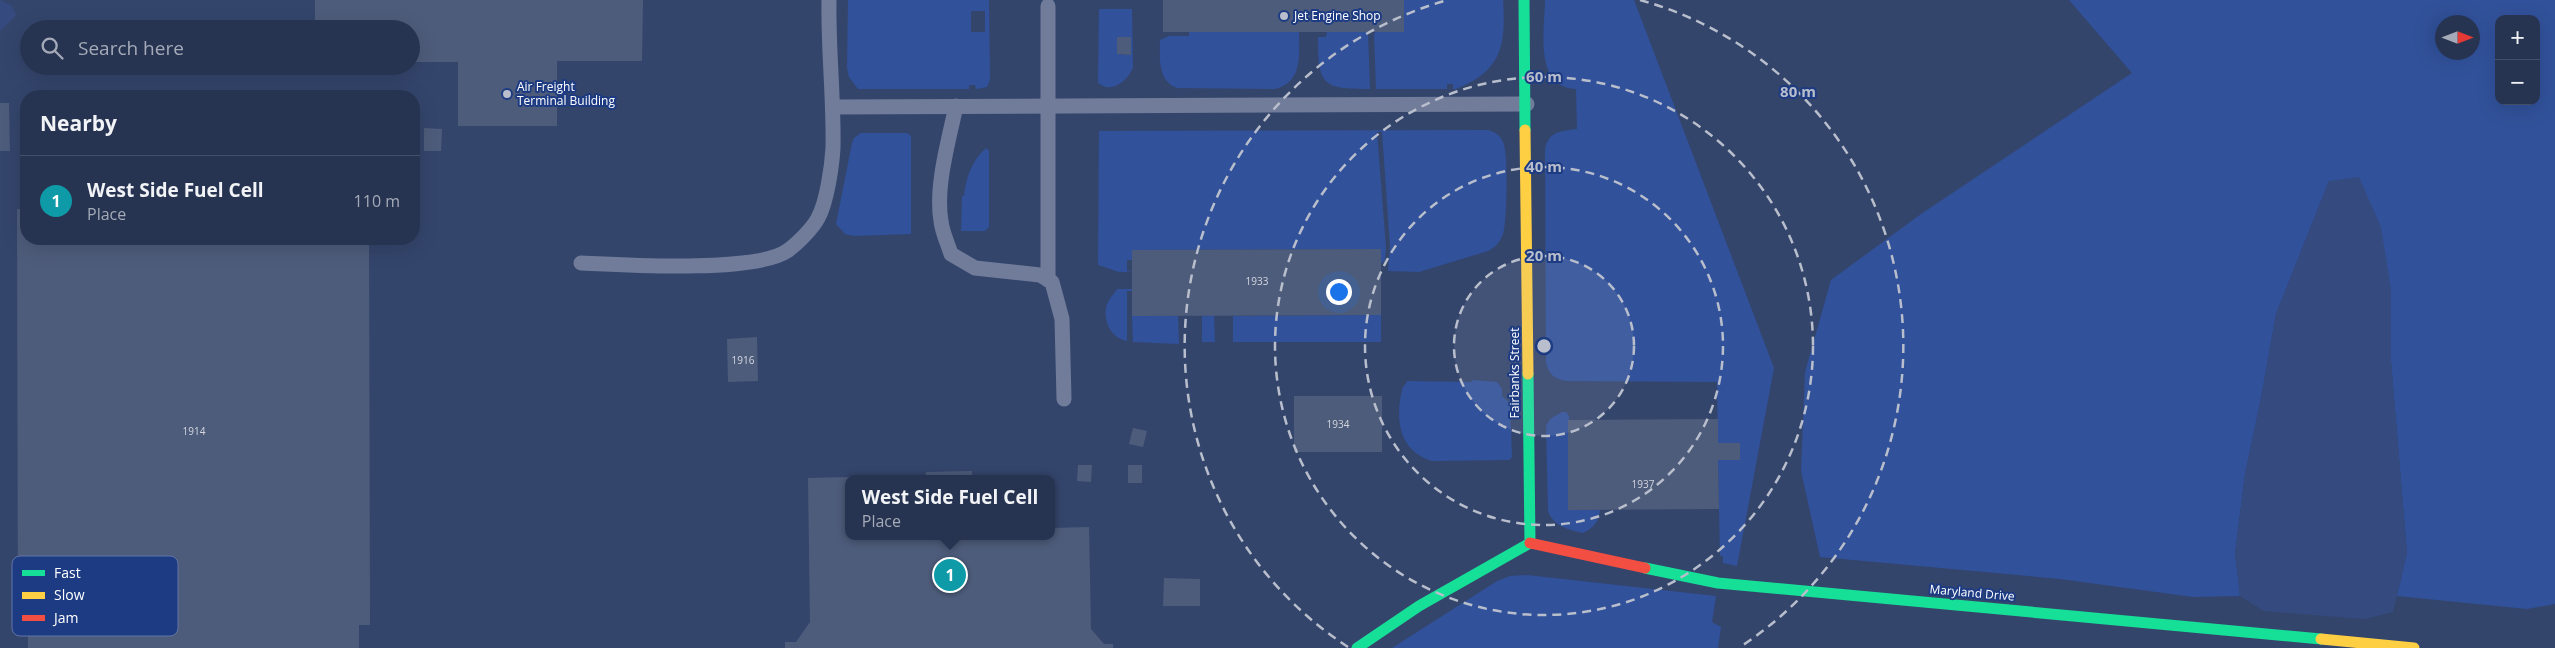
<!DOCTYPE html>
<meta charset="utf-8">
<style>
:root{--surface:#273451;--page:#333f5b;--text:#f1f3f6;--muted:#a4aab7;--line:#434f68;--accent:#8abfa5}
body{margin:0;font-family:"Open Sans",sans-serif;background:var(--page);color:var(--text)}
.controls{position:absolute;right:15px;top:15px;display:grid;overflow:hidden;border-radius:10px;box-shadow:0 5px 20px #0002}
.controls button{width:45px;height:45px;display:grid;place-items:center;padding:0;border:0;border-bottom:1px solid var(--line);background:var(--surface);color:var(--text);font:25px sans-serif}
.compass{position:absolute;left:2435px;top:15px;width:45px;height:45px;border-radius:50%;background:var(--surface);box-shadow:0 5px 20px #0002;rotate:90deg}
.you{position:absolute;left:1338px;top:291px;width:18px;height:18px;margin:-12px;border:4px solid #fff;border-radius:50%;background:#1a73e8;box-shadow:0 0 0 8px #1a73e833}
.badge{display:grid;place-items:center;width:32px;height:32px;border-radius:50%;background:var(--accent);color:#fff;font-size:16px;font-weight:700}
.pin{position:absolute;translate:-50% -50%;border:2px solid #fff;box-shadow:0 1px 5px #0006}
.popup{position:absolute;left:845px;top:475px;width:210px;height:65px;box-sizing:border-box;display:grid;place-content:center;border-radius:10px;background:var(--surface);filter:drop-shadow(0 1px 4px #0005);font-size:16px;white-space:nowrap;color:var(--muted)}
.popup b{font-size:19px;color:var(--text)}
.popup::after{content:'';position:absolute;left:50%;top:100%;margin-left:-10px;border:10px solid transparent;border-top-color:var(--surface)}
.list{margin:0;padding:0;list-style:none}
h2{display:flex;justify-content:space-between;align-items:center;height:65px;margin:0;padding:0 20px;font-size:21px}
h2 small{font-size:16px;font-weight:400;color:var(--muted)}
.list li{display:grid;grid-template-columns:32px 1fr auto;gap:15px;align-items:center;box-sizing:border-box;height:90px;padding:0 20px;border-top:1px solid var(--line)}
.list b{display:block;font-size:19px;white-space:nowrap}
.list p{margin:0;font-size:16px;white-space:nowrap;color:var(--muted)}
.list em{font-size:16px;font-style:normal;color:var(--muted)}
.icon{flex:none;width:28px;height:28px;fill:none;stroke:currentColor;stroke-width:2;stroke-linecap:round;stroke-linejoin:round}
.map{position:relative;flex:none;width:2555px;height:648px;overflow:hidden}
.search{position:absolute;background:var(--surface);box-shadow:0 5px 20px #0002;left:20px;top:20px;width:400px;height:55px;display:flex;align-items:center;gap:12px;box-sizing:border-box;padding:0 18px;border-radius:28px;color:var(--muted);font-size:19px}
.panel{position:absolute;background:var(--surface);box-shadow:0 5px 20px #0002;left:20px;top:90px;width:400px;height:155px;border-radius:20px}
.map>svg:first-child{display:block}
.green{fill:#31519a;fill-rule:evenodd}
.water{fill:#354b80}
.building{fill:#4e5c7b}
.lines{fill:none;stroke-linecap:round;stroke-linejoin:round}
.lane{stroke:#707c9a;stroke-width:15}
.fast{stroke:#16e098;stroke-width:11}
.slow{stroke:#ffcf43;stroke-width:11}
.jam{stroke:#f24e42;stroke-width:11}
.ring{fill:none;stroke:#b8becc;stroke-width:2.5;stroke-dasharray:9 6}
.poi-dot{fill:#b8becc;stroke:#1d3b83;stroke-width:2}
.labels{text-anchor:middle;stroke-width:4;stroke-linejoin:round;paint-order:stroke}
.number-label{font-size:10px;fill:#d3d6de}
.poi-label{font-size:12px;fill:#fff;stroke:#1d3b83;text-anchor:start}
.street-label{font-size:12px;fill:#fff;stroke:#1d3b83}
.key{fill:#1d3b83;stroke:#6176a8;stroke-width:1}
.key-label{font-size:14px;fill:#fff}
.centre{fill:#b8becc;stroke:#1d3b83;stroke-width:2.5}
.ring-label{font-size:15px;text-anchor:middle;font-weight:bold;fill:#b8becc;stroke:#1d3b83;stroke-width:4;stroke-linejoin:round;paint-order:stroke}
</style>
<div class="map">
<svg width="2555" height="648" viewBox="0 0 2555 648">
<rect width="100%" height="100%" fill="#34456c"/>
<!-- green -->
<g class="green">
<path d="M848 0H989L990 80 987 87 976 89 975 85H969V89H858L849 77 847 68ZM971 11H985V32H971Z"/>
<path d="M1404 0H1503C1506 45 1502 71 1456 89H1453V84H1447V89H1376L1374 35 1375 32H1404Z"/>
<path d="M1545 0H1634L1774 368 1737 566 1723 563V556H1720L1718 460H1740V443H1718L1717 382 1566 381C1554 379 1549 374 1546 363L1545 149C1549 131 1561 131 1577 129L1576 89C1533 87 1545 29 1545 0Z"/>
<path d="M2069 0H2555V604L2527 609 2397 596 2407 553 2391 361V289L2329 181 2276 314 2261 398 2245 474 2235 553 2240 596 2193 597 2060 579 1820 557 1801 471 1805 372 1831 280 1921 214 2132 73ZM2499 19H2536V101H2499ZM2442 22H2472V52H2442Z"/>
<path d="M1099 9H1132L1133 68C1127 81 1112 94 1098 83ZM1117 37H1131L1130 55 1117 54Z"/>
<path d="M1189 32H1299C1299 55 1303 82 1275 89L1177 88C1157 80 1160 58 1160 40L1169 36H1189Z"/>
<path d="M1327 32H1368L1370 89C1322 89 1318 85 1318 37H1326Z"/>
<path d="M1488 130C1496 132 1502 137 1504 145 1508 157 1507 222 1503 234 1500 242 1496 247 1488 251L1419 272 1388 271 1390 246 1382 132H1377L1386 248 1385 260 1381 264V249L1132 250V260H1127V271L1132 272H1119L1098 265 1099 131Z"/>
<polygon points="861,133 907,133 911,136 911,234 854,236 845,234 836,224 852,143 854,138"/>
<path d="M986 148 989 151V227L985 231H961L962 196H964C966 178 972 160 986 148Z"/>
<path d="M1117 289H1132V291H1127V341C1110 338 1101 318 1108 302 1110 297 1115 293 1117 289Z"/>
<polygon points="1214,315 1215,342 1202,342 1202,316"/>
<polygon points="1381,315 1381,342 1233,342 1233,316"/>
<polygon points="1132,316 1178,316 1179,344 1133,342"/>
<path d="M1472 380 1497 382 1502 389V396L1510 403 1512 457 1509 460 1432 461C1399 451 1395 420 1402 390 1403 385 1406 385 1407 381L1471 382Z"/>
<path d="M1562 412H1566L1569 416 1568 510H1600C1598 522 1595 527 1583 533 1569 530 1553 526 1548 511L1546 426 1550 419Z"/>
<polygon points="1527,575 1716,596 1712,622 1721,627 1718,648 1392,648 1497,581 1510,576"/>
</g>
<!-- water -->
<g class="water">
<polygon points="0,0 11,5 16,15 0,31"/>
<polygon points="2359,177 2381,227 2391,289 2391,361 2407,553 2393,612 2365,619 2264,611 2240,596 2235,553 2245,474 2261,398 2276,314 2329,181"/>
</g>
<!-- building -->
<g class="building">
<polygon points="315,0 643,0 642,61 557,61 557,126 458,126 458,62 411,62 411,29 315,29"/>
<rect x="1163" y="0" width="241" height="32"/>
<polygon points="1117,37 1131,37 1131,55 1117,54"/>
<polygon points="0,103 9,103 10,151 0,151"/>
<polygon points="424,128 442,129 441,151 424,151"/>
<polygon points="17,209 26,209 26,239 369,239 370,625 359,625 359,648 28,648 28,624 18,624"/>
<polygon points="1381,249 1381,315 1132,316 1132,250"/>
<polygon points="757,337 758,381 728,382 727,339"/>
<rect x="1294" y="396" width="88" height="56"/>
<polygon points="1718,419 1718,443 1740,443 1740,460 1718,460 1719,509 1568,510 1568,420"/>
<polygon points="1133,428 1147,431 1143,447 1129,444"/>
<polygon points="1078,465 1092,465 1091,482 1077,481"/>
<rect x="1128" y="465" width="14" height="18"/>
<polygon points="972,471 972,479 926,479 926,472"/>
<polygon points="849,477 849,536 1051,536 1051,528 1089,527 1091,629 1104,644 1113,644 1113,648 785,648 785,642 796,642 810,622 808,478"/>
<polygon points="1164,578 1200,579 1200,606 1163,606"/>
</g>
<g class="lines">
<!-- lane -->
<g class="lane">
<polyline points="1048,6 1048,280"/>
<path d="M956 106C949 139 935 187 941 221 942 232 948 244 951 254L975 268 1040 275 1052 282 1062 319 1064 399"/>
<polyline points="833,107 1527,104"/>
<path d="M581 263C625 265 754 273 787 251 797 244 813 228 818 218 827 202 832 165 833 148 834 98 828 49 829 0"/>
</g>
<!-- fast -->
<g class="fast">
<polyline points="1524,0 1525,130"/>
<polyline points="1645,568 1718,583 2321,639"/>
<polyline points="1357,648 1419,606 1530,543 1528,374"/>
</g>
<!-- slow -->
<g class="slow">
<polyline points="1525,130 1528,374"/>
<polyline points="2321,639 2414,648"/>
</g>
<!-- jam -->
<polyline class="jam" points="1530,543 1645,568"/>
</g>
<!-- distance rings -->
<circle cx="1544" cy="346" r="90" fill="#b8becc" fill-opacity=".12"/>
<g class="ring">
<circle cx="1544" cy="346" r="90"/>
<circle cx="1544" cy="346" r="179"/>
<circle cx="1544" cy="346" r="269"/>
<path d="M1348 647A359 359 0 0 1 1448 0M1640 0A359 359 0 0 1 1740 647"/>
</g>
<!-- markers -->
<g class="poi-dot">
<circle cx="1284" cy="16" r="5"/>
<circle cx="507" cy="94" r="5"/>
</g>
<g class="labels">
<!-- number labels -->
<g class="number-label">
<text x="1257" y="285">1933</text>
<text x="743" y="364">1916</text>
<text x="1338" y="428">1934</text>
<text x="194" y="435">1914</text>
<text x="1643" y="488">1937</text>
</g>
<!-- poi labels -->
<g class="poi-label">
<text x="1294" y="20">Jet Engine Shop</text>
<text x="517" y="91">Air Freight<tspan x="517" dy="14">Terminal Building</tspan></text>
</g>
<!-- street labels -->
<g class="street-label">
<text transform="translate(1515 373) rotate(-90)" y="4">Fairbanks Street</text>
<text transform="translate(1972 593) rotate(5)" y="4">Maryland Drive</text>
</g>
</g>
<!-- legend -->
<rect x="12" y="556" width="166" height="80" rx="8" class="key"/>
<rect x="22" y="570" width="23" height="6" fill="#16e098"/>
<rect x="22" y="592" width="23" height="7" fill="#ffcf43"/>
<rect x="22" y="615" width="23" height="6" fill="#f24e42"/>
<g class="key-label">
<text x="54" y="578">Fast</text>
<text x="54" y="600">Slow</text>
<text x="54" y="623">Jam</text>
</g>
<circle cx="1544" cy="346" r="8" class="centre"/>
<g class="ring-label">
<text x="1544" y="82">60 m</text>
<text x="1798" y="97">80 m</text>
<text x="1544" y="172">40 m</text>
<text x="1544" y="261">20 m</text>
</g>
</svg>
<div class="controls">
<button>+</button>
<button>−</button>
</div>
<svg class="compass" viewBox="-18 -18 36 36"><path d="M0-13l5 13h-10z" fill="#e53935"/><path d="M0 13l5-13h-10z" fill="#a4aab7"/></svg>
<div class="you"></div>
<div class="pin badge" style="left:950px;top:575px;background:#0f9aa8">1</div>
<div class="popup"><b>West Side Fuel Cell</b>Place</div>
<div class="search"><svg class="icon" aria-label="search" viewBox="0 0 24 24"><circle cx="10" cy="10" r="6"/><path d="M15 15l6 6"/></svg>Search here</div>
<section class="panel">
<h2>Nearby<small></small></h2>
<ul class="list">
<li><span class="badge" style="background:#0f9aa8">1</span><div><b>West Side Fuel Cell</b><p>Place</p></div><em>110 m</em></li>
</ul>
</section>
</div>
